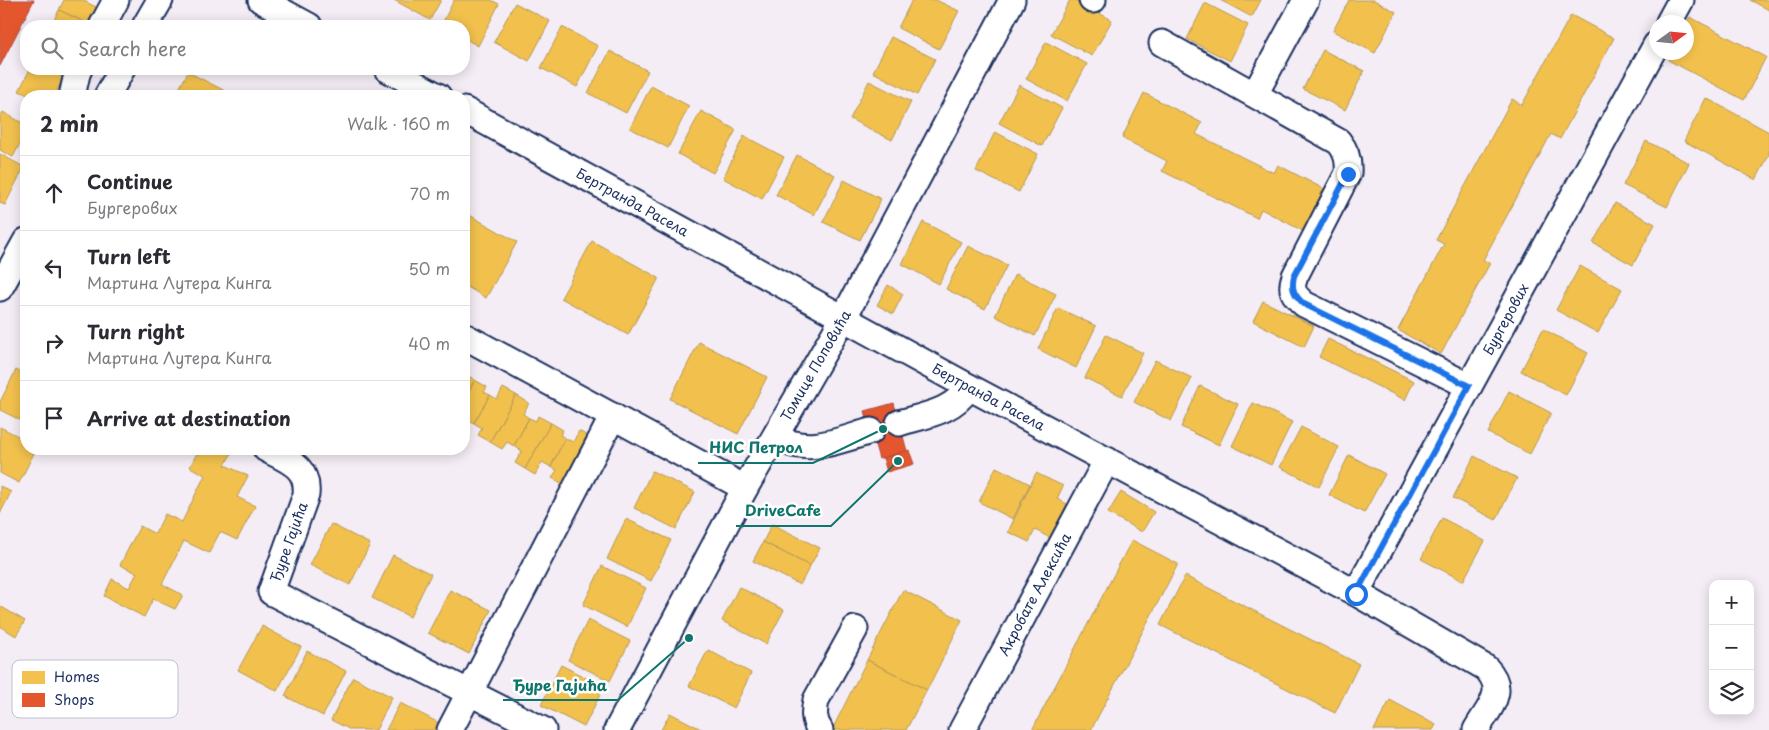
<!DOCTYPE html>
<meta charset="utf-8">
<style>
:root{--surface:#fff;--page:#f2f2f3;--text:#2b2b33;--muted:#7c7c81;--line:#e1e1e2}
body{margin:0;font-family:"Playpen Sans",sans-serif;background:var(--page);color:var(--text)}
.controls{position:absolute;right:15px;bottom:15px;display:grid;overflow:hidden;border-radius:10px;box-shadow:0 2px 12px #0003}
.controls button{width:45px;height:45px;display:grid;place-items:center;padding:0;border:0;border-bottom:1px solid var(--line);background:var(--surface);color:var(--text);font:25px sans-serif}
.compass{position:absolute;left:1649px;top:15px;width:45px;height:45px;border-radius:50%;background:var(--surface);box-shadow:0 2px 12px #0003;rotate:75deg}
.stop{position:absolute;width:15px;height:15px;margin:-11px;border:4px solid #1a73e8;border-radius:50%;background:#fff}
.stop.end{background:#1a73e8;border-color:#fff;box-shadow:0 1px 5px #0008}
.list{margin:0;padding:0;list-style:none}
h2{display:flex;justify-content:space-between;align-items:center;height:65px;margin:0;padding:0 20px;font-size:21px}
h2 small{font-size:16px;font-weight:400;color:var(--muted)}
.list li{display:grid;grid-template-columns:32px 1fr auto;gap:15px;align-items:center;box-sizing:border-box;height:75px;padding:0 20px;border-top:1px solid var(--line)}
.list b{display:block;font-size:19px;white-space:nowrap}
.list p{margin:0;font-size:16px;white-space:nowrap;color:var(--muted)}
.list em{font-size:16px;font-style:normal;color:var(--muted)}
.icon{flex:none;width:28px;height:28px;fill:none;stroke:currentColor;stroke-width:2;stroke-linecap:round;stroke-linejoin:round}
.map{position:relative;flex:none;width:1769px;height:730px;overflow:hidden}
.search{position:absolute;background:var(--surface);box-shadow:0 2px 12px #0003;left:20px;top:20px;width:450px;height:55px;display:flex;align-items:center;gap:12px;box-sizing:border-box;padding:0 18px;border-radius:20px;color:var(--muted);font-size:19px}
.panel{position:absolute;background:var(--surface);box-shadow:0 2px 12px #0003;left:20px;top:90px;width:450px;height:365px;border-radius:20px}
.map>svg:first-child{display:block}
.homes{fill:#f2c14e;stroke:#b29553}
.shops{fill:#e4572e;stroke:#a84b3c}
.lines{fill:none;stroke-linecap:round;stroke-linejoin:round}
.minor-casing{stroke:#1b2f5e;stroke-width:29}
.minor{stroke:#fff;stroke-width:25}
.route{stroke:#1a73e8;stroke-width:6}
.labels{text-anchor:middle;stroke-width:5;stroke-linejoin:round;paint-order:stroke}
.street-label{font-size:14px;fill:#1b2f5e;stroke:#fff}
.key{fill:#fff;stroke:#bbc1cf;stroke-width:1}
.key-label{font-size:14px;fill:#1b2f5e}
.leader{fill:none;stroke:#0f766e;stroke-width:2}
.callout-dot{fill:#0f766e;stroke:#fff;stroke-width:2}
.callout-label{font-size:15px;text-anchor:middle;font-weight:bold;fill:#0f766e;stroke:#fff;stroke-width:5;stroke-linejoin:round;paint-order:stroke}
</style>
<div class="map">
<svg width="1769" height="730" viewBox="0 0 1769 730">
<rect width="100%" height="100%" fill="#f5edf5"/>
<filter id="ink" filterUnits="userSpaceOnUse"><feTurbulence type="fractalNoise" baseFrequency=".02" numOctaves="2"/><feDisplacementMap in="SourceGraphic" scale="10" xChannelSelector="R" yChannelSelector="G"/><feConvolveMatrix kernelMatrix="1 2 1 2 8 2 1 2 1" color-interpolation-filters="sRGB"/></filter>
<g filter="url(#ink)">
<!-- homes -->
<g class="homes">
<polygon points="64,0 82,0 98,8 90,25 59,10"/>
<polygon points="394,0 441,0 430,20"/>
<polygon points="454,0 491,0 499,4 478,46 464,38 464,26 441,26"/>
<polygon points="912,0 936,0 959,11 939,49 898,28"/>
<polygon points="1070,0 1075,0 1112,20 1092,56 1051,34"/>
<polygon points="1220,0 1261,0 1252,17"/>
<polygon points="1349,0 1374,0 1396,12 1375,53 1333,31"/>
<polygon points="1750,0 1769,0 1769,10"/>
<polygon points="515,3 550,21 529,61 494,42"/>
<polygon points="1205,3 1248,25 1230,61 1187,39"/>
<polygon points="59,10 90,25 90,26 51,26"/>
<polygon points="1571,15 1614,38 1560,139 1551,134 1483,260 1490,263 1441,354 1398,330 1444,244 1436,240 1512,99 1522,105"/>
<polygon points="1690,17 1766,57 1744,100 1668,60 1672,52 1686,52 1686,24"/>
<polygon points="562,27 598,46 577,87 541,68"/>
<polygon points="891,37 935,59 917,95 873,72"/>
<polygon points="1046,42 1087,64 1067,101 1026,79"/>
<polygon points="1323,50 1364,71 1345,110 1303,89"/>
<polygon points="610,51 648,71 626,113 588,93"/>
<polygon points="30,69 47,69 64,77 54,96 30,96 19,91"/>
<polygon points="188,72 235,96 175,96"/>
<polygon points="869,81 911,102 892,140 850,119"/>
<polygon points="1019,85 1062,108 1042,146 999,123"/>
<polygon points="651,86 689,106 668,148 630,128"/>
<polygon points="1144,93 1202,123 1196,134 1274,173 1278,165 1324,189 1303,231 1261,209 1257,218 1162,171 1167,161 1122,138"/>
<polygon points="1706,98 1769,132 1769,155 1756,180 1684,141"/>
<polygon points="701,111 736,130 713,173 678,154"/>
<polygon points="3,112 26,125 26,132 13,157 0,150 0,117"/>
<polygon points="995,132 1038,154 1019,192 976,171"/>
<polygon points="744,136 784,157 762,199 723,178"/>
<polygon points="1646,141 1689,163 1667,207 1623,185"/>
<polygon points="0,154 24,167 5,205 0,203"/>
<polygon points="797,155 835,175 814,215 776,195"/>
<polygon points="844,180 881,199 860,240 823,222"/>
<polygon points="1615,203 1655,224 1633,265 1593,243"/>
<polygon points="464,212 517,242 486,298 464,285"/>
<polygon points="923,222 961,242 939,284 902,264"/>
<polygon points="592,241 659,278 628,335 561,298"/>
<polygon points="968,246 1007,265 985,309 946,289"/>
<polygon points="1580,266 1622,289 1598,333 1556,310"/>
<polygon points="1015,274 1056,294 1035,336 995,316"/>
<polygon points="888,285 903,294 893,314 877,305"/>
<polygon points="1263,301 1314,326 1304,347 1253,321"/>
<polygon points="1058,308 1096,326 1076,368 1038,349"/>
<polygon points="1543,329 1588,353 1566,395 1521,371"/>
<polygon points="1106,335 1143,353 1122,396 1085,378"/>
<polygon points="1328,339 1414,381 1405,400 1319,357"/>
<polygon points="699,342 767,377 738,434 670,399"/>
<polygon points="26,351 26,364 21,362"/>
<polygon points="1155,360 1192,378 1171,421 1134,402"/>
<polygon points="16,370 26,375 26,423 0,410 0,402"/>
<polygon points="464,373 475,380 464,399"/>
<polygon points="475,380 487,387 484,392 490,395 474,423 466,419 464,423 464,399"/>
<polygon points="1200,386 1238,404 1219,445 1181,427"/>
<polygon points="503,388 516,395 490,442 478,435 482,428 474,423 490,395 497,399"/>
<polygon points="1509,391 1551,413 1530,454 1488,433"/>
<polygon points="516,395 529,403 523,414 529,418 514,446 507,442 502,449 490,442"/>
<polygon points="1253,403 1292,422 1271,465 1232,446"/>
<polygon points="538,416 551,423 525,469 515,463 522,451 514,446 529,418 536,421"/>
<polygon points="551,423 563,430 560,435 565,438 551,467 542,462 535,475 525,469"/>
<polygon points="0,427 26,440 26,449 36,449 19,483 0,473"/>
<polygon points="1301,427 1339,447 1319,487 1280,467"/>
<polygon points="579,431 591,438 565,485 552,478 557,470 551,467 565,438 573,442"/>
<polygon points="199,449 234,449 225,465 248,476 237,497 255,506 237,540 220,532 209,553 184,541 162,584 183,595 175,609 153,599 144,617 104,596 112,579 129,588 137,573 120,565 140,526 155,534 165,514 182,522 205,475 190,467"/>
<polygon points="1349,455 1385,474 1364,513 1329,495"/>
<polygon points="1474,456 1517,478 1496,520 1453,498"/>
<polygon points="996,467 1030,484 1013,519 979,502"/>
<polygon points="652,471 695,492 676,529 634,508"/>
<polygon points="1036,473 1063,486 1057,499 1067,504 1050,538 1035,530 1029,542 1008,532"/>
<polygon points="0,486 11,492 0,514"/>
<polygon points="1121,492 1154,512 1142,532 1108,513"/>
<polygon points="1442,518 1485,541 1463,581 1421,559"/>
<polygon points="626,519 671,540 651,581 607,559"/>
<polygon points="331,524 370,544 350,585 310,565"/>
<polygon points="772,524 820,548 810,566 763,542"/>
<polygon points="1132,540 1178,564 1091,730 1032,730"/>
<polygon points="763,542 810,566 800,585 753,561"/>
<polygon points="393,555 431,574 410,617 372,598"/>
<polygon points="602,566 646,588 627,627 583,605"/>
<polygon points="1185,576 1359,664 1335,713 1160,625"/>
<polygon points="739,587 784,610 766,644 722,621"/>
<polygon points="450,590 491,610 469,654 428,633"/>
<polygon points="903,590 962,620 927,690 867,660"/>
<polygon points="0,606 25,621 16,636 0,626"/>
<polygon points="588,620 630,641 610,681 568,660"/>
<polygon points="262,626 301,647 277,691 238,670"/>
<polygon points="708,650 751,673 734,708 689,686"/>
<polygon points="307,651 346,671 323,716 285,696"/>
<polygon points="867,660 927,690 906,730 832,730"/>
<polygon points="561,665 604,687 584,727 541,705"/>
<polygon points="353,677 392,697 376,730 351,730 331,720"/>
<polygon points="1390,700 1436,725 1433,730 1374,730"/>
<polygon points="400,703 439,723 436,730 386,730"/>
<polygon points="670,713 703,730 661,730"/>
</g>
<!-- shops -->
<g class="shops">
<polygon points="0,0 34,0 0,66"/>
<polygon points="226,21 235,26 224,26"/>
<polygon points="894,403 907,451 879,459 865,411"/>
<polygon points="909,450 914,464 887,472 883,458"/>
</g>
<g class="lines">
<!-- minor casing -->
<g class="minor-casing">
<g id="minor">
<polyline points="261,0 309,26"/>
<polyline points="1092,0 1093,0"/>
<polyline points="1669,22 1681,0"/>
<polyline points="102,26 116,0"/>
<polyline points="145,26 160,0"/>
<path d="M1162 43 1339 142C1347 152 1349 161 1348 173L1295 276C1290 290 1293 294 1304 304L1469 386"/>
<polyline points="387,69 438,96"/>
<polyline points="1255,94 1306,0"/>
<polyline points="72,96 77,74 79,69"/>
<polyline points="107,96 122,69"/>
<path id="s1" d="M464 110 969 387 1356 593 1486 668C1508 691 1489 707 1476 730"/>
<polyline points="0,288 26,241"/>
<polyline points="464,336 745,488"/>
<path d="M899 423C926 415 953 412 969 387"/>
<path d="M775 437C808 455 837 441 871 431"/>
<path d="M266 449C287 460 309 466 306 495L271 592 543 730"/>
<path id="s2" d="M1356 593 1656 45"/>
<polyline points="450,730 613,416"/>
<path id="s3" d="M617 730 745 488 844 317 1012 0"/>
<path d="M820 730C813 720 814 711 816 700L855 629"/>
<path id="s4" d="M962 730 1107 460"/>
</g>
</g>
<!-- minor -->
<use href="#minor" class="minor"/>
</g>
</g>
<g class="lines" filter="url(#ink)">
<!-- route -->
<path class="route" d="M1348 174 1294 276C1291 289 1294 295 1304 304L1469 386 1356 594"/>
</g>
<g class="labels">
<!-- street labels -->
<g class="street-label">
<text dy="5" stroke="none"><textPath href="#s1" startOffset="192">Бертранда Расела</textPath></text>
<text dy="5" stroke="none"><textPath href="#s2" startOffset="312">Бургерових</textPath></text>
<text dy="5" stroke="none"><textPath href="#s3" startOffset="415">Томице Поповића</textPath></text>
<text dy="5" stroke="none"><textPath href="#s1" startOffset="598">Бертранда Расела</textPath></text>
<text transform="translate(289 542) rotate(-70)" y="5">Ђуре Гајића</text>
<text dy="5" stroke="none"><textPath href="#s4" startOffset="154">Акробате Алексића</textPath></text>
</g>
</g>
<!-- legend -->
<rect x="12" y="660" width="166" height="58" rx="8" class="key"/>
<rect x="22" y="671" width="23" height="13" fill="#f2c14e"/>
<rect x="22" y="693" width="23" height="14" fill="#e4572e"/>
<g class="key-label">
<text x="54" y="682">Homes</text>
<text x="54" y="705">Shops</text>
</g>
<!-- callouts -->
<path class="leader" d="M883 429L813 463H698M898 461L831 526H736M689 638L618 700H503"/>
<g class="callout-dot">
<circle cx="883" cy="429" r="5"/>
<circle cx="898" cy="461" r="5"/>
<circle cx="689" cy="638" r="5"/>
</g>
<g class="callout-label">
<text x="756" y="453">НИС Петрол</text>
<text x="783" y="516">DriveCafe</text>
<text x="560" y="691">Ђуре Гајића</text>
</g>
</svg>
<div class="controls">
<button>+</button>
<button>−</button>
<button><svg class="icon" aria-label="layers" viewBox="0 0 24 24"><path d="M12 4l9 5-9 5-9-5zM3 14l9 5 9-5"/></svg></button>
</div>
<svg class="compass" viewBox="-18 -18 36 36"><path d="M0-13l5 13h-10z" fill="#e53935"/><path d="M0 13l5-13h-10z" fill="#7c7c81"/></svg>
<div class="stop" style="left:1356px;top:594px"></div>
<div class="stop end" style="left:1348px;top:174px"></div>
<div class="search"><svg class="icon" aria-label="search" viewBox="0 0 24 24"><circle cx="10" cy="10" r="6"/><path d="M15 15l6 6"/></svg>Search here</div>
<section class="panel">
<h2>2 min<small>Walk · 160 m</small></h2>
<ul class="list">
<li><svg class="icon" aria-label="ahead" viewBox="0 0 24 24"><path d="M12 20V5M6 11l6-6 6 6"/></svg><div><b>Continue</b><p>Бургерових</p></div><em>70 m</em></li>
<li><svg class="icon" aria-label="left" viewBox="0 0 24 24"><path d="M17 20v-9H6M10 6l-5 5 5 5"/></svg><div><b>Turn left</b><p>Мартина Лутера Кинга</p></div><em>50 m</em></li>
<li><svg class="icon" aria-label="right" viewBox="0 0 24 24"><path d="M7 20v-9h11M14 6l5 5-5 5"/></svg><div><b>Turn right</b><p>Мартина Лутера Кинга</p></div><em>40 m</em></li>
<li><svg class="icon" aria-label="arrive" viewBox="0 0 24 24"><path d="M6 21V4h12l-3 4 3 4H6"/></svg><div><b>Arrive at destination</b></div></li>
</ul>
</section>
</div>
